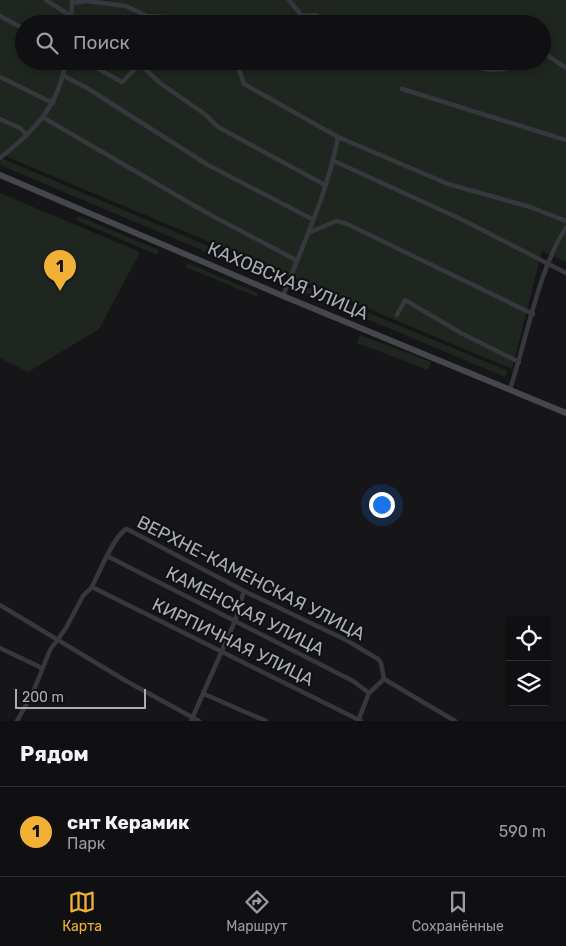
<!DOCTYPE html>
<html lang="ru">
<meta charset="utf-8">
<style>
:root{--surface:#101012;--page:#1e1e20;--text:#f1f3f6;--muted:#9c9d9f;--line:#303032;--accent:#f2b134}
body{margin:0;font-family:Rubik,sans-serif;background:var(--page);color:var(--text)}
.controls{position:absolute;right:15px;bottom:15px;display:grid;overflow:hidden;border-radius:5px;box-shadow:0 2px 8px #0003}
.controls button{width:45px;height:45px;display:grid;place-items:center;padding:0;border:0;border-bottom:1px solid var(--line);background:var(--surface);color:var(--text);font:25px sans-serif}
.scale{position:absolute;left:15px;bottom:12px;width:131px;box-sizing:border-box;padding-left:5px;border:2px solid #a8adb8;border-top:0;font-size:14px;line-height:18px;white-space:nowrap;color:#a8adb8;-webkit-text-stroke:4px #111113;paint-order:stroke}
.you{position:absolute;left:381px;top:504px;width:18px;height:18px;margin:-12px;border:4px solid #fff;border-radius:50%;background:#1a73e8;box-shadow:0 0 0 8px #1a73e833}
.badge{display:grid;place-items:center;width:32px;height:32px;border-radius:50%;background:var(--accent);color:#111;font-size:16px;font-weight:700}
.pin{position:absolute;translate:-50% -41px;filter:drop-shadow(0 1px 2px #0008)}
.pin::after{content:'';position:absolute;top:26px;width:18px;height:15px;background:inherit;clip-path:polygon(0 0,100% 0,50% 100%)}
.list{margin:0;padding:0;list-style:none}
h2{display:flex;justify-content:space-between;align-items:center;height:65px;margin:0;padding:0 20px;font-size:21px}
h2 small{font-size:16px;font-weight:400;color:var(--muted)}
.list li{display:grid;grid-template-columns:32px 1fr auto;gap:15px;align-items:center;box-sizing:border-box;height:90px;padding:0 20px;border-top:1px solid var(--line)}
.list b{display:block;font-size:19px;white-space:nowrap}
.list p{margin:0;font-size:16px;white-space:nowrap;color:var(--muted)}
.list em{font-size:16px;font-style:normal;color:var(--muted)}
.icon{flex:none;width:28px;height:28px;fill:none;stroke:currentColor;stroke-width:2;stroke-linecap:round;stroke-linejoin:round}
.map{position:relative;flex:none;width:566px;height:721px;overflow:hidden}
.search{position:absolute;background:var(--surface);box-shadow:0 2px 8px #0003;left:15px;right:15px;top:15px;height:55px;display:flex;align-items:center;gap:12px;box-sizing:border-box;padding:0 18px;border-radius:28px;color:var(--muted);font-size:19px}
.sheet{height:155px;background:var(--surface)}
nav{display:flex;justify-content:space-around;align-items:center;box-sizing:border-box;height:70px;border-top:1px solid var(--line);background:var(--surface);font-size:14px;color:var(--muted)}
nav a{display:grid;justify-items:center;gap:2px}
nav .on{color:var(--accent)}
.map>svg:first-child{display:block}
.green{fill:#1e261f;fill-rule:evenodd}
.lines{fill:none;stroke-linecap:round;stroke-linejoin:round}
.street{stroke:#37383d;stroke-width:4.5}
.secondary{stroke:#45474d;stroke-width:6}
.labels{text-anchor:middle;stroke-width:4.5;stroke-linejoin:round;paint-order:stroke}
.street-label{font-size:18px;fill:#a8adb8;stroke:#111113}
</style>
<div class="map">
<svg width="566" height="721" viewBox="0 0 566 721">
<rect width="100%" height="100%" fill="#161618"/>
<!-- green -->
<g class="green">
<path d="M0 0H566V262L542 251 512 369 0 154ZM24 24H542V61H24Z"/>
<polygon points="1,158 227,254 225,260 0,165"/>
<polygon points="0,193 140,252 99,329 28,372 0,358"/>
<polygon points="78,216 159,250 157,255 76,220"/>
<polygon points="188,263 258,293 257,297 186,267"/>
<polygon points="290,280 508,371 505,377 288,286"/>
<polygon points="360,335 431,362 428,370 357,343"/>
</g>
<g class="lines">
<!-- street -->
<g class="street">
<polyline points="46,0 71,16"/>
<polyline points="289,0 302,16 316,15 333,24"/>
<polyline points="72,3 87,1 126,6 147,16 169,17 179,24"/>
<polyline points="0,16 24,29"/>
<polyline points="71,24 72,0"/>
<polyline points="542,57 548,56 566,68"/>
<polyline points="84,61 122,82 137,67 143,67 160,83 206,115 218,127 325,185"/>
<polyline points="234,61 237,63 244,84 338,137 448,184 530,207 566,221"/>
<polyline points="388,61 389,61"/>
<path d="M465 61C488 74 505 71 528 61"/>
<polyline points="64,76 87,88 208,165 312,219"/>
<polyline points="0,77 53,103"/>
<polyline points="402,89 566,140"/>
<polyline points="44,118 207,213 296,260"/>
<polyline points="0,119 20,128 27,135"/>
<path d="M0 158C35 130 58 107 66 61"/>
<polyline points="334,161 465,221 566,273"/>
<polyline points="308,233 336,221 345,223 533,314"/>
<path d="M283 296C303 244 328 192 338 137"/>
<polyline points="397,315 405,300 461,333 519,362"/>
<path d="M510 389C526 342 539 267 566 228"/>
<polyline points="107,556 353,681 369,693"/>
<path d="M92 587C98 575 115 533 127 529L244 591 346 640 378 659 381 663 384 679"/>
<polyline points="92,587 361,721"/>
<polyline points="0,605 126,681 199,721"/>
<polyline points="0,648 42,668"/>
<polyline points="384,679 455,721"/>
<polyline points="204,694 266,721"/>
<polyline points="17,721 33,692 50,650 66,628 83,596 92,587"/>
<polyline points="191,721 235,621 244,591"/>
<polyline points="358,721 369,693 384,679"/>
</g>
<!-- secondary -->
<polyline class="secondary" points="0,175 283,296 566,413"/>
</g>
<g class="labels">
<!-- street labels -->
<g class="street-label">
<text transform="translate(288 281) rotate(23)" y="6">КАХОВСКАЯ УЛИЦА</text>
<text transform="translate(251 578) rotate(27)" y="6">ВЕРХНЕ-КАМЕНСКАЯ УЛИЦА</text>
<text transform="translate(245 611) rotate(27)" y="6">КАМЕНСКАЯ УЛИЦА</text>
<text transform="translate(233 642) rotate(26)" y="6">КИРПИЧНАЯ УЛИЦА</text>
</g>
</g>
</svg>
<div class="controls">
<button><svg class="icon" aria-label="locate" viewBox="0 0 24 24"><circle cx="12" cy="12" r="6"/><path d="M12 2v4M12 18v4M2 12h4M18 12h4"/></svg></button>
<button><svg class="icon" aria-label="layers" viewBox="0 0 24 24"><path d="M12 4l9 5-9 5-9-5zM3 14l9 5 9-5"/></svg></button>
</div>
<div class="scale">200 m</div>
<div class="you"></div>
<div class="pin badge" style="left:60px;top:291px">1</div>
<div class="search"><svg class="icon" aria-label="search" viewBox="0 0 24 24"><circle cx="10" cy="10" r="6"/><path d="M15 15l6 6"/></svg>Поиск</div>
</div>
<section class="sheet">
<h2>Рядом<small></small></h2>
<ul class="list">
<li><span class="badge">1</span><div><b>снт Керамик</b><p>Парк</p></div><em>590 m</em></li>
</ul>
</section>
<nav>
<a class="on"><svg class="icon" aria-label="map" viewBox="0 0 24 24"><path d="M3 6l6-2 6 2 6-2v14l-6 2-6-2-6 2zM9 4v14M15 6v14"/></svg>Карта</a>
<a><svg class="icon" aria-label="directions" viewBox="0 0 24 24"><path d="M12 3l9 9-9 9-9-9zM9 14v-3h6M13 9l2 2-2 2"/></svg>Маршрут</a>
<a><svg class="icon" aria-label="saved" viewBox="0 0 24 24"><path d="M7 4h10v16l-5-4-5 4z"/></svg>Сохранённые</a>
</nav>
